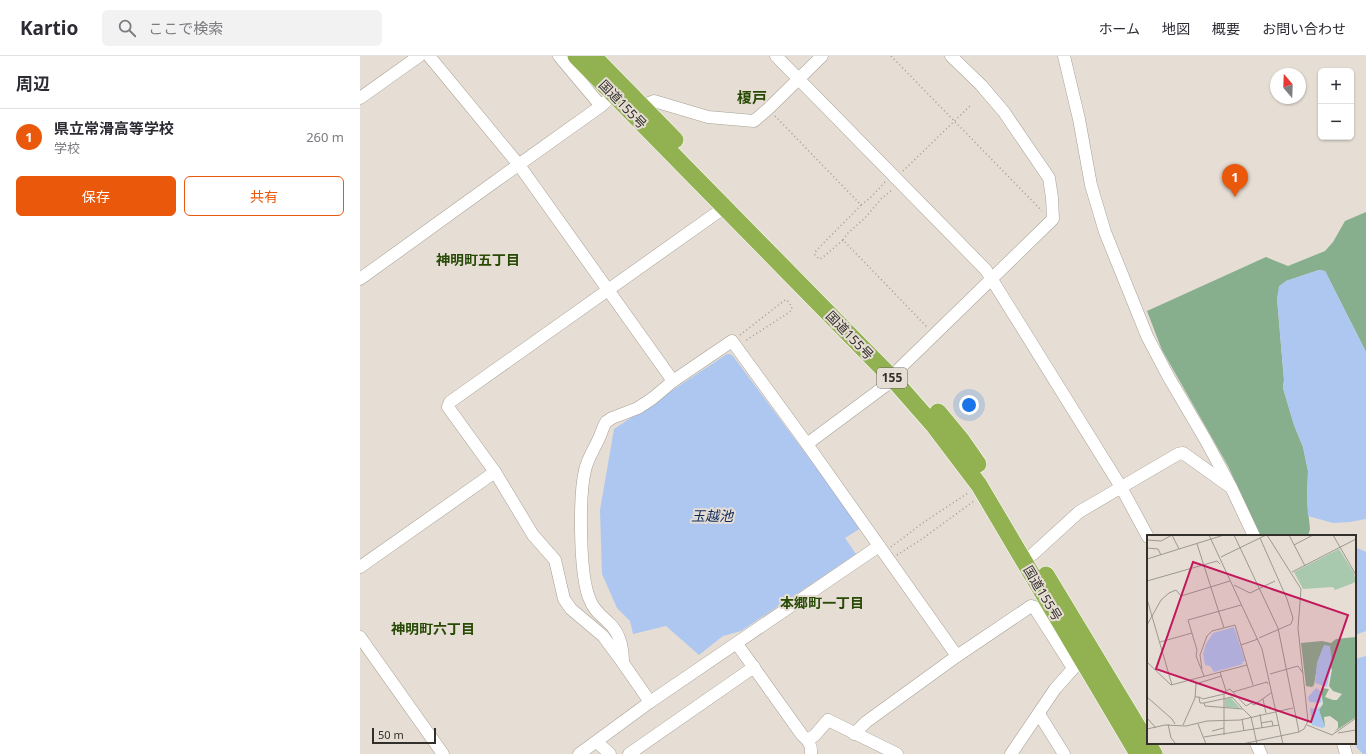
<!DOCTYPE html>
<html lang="ja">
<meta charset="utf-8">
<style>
:root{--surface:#fff;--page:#f2f2f3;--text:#2b2b33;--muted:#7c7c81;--line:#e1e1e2;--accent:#ea580c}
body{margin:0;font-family:"Noto Sans","Noto Sans JP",sans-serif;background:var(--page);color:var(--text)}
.controls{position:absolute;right:12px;top:12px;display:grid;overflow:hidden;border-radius:6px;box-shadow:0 1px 3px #0004}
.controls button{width:36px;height:36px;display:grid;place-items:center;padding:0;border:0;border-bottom:1px solid var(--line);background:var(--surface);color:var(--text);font:20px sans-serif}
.compass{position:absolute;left:910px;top:12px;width:36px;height:36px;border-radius:50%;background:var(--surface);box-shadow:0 1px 3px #0004;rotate:341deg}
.scale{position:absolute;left:12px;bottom:10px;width:64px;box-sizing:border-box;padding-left:4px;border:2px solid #33302c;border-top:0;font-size:11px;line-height:14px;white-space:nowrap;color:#33302c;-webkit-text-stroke:3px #e6ded4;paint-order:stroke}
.you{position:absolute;left:609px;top:349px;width:14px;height:14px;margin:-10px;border:3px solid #fff;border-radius:50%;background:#1a73e8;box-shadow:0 0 0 6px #1a73e833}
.badge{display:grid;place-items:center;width:26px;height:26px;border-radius:50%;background:var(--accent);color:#fff;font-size:13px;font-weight:700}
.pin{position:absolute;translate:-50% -33px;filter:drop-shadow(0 1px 2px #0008)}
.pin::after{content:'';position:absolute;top:21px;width:14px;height:12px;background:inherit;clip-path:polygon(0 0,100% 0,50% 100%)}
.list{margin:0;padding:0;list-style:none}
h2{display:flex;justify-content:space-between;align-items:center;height:52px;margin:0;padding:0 16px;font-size:17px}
h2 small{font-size:13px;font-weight:400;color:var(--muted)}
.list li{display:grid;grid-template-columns:26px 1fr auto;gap:12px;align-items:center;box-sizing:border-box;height:56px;padding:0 16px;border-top:1px solid var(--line)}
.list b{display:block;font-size:15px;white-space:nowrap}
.list p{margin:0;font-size:13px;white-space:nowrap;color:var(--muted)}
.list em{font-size:13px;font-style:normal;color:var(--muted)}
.actions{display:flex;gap:8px;padding:12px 16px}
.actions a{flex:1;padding:9px 0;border:1px solid var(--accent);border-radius:6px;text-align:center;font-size:14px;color:var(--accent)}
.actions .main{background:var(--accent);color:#fff}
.icon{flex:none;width:22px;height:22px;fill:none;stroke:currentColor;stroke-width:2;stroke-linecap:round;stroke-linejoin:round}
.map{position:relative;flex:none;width:1006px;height:698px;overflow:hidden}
header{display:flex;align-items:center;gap:24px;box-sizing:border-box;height:56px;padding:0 20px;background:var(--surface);border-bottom:1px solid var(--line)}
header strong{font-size:19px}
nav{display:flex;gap:22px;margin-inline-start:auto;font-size:14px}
.search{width:280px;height:36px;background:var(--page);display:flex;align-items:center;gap:10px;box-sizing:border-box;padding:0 14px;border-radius:6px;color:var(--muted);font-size:15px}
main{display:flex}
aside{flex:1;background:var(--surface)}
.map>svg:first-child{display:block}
.forest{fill:#87af8d}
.water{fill:#adc7f1}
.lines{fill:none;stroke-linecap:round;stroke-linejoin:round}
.minor-casing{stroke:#a7a096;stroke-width:13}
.highway-casing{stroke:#fff;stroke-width:18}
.path{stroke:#a19b94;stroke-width:1.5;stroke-dasharray:1 3;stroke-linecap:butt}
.minor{stroke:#fff;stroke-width:12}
.highway{stroke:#92b251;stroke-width:17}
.labels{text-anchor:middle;stroke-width:4;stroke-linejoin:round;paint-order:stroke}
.shield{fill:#e6ded4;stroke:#69645e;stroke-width:1}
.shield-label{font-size:12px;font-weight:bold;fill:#33302c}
.street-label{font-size:13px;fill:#33302c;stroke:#e6ded4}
.neighbourhood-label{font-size:14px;font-weight:bold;fill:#284a06;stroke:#e6ded4}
.water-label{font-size:14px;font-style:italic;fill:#0d2c5e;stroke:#e6ded4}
.quarter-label{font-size:15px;font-weight:bold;fill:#284a06;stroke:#e6ded4}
.inset-road{fill:none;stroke:#9e9891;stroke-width:1}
.view{fill:#c2185b;fill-opacity:0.15;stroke:#c2185b;stroke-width:2}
.inset-edge{fill:none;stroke:#33302c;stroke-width:2}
</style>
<header>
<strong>Kartio</strong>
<div class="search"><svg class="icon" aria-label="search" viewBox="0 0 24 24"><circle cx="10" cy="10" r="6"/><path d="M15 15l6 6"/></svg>ここで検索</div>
<nav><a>ホーム</a><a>地図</a><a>概要</a><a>お問い合わせ</a></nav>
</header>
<main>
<aside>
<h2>周辺<small></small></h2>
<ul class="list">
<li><span class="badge">1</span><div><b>県立常滑高等学校</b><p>学校</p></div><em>260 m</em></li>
</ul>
<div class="actions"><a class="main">保存</a><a>共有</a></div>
</aside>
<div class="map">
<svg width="1006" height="698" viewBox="0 0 1006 698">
<rect width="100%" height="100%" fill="#e6ded4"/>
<!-- forest -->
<polygon class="forest" points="1006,156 1006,296 965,215 959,214 926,225 917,242 924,324 923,332 934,369 943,391 948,415 947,443 950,473 948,480 900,480 868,410 802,294 787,255 906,201 928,210 965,195 973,186 985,165"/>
<!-- water -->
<g class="water">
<polygon points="959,214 965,215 1006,296 1006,463 990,466 973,467 948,460 947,443 948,415 943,391 934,369 923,332 924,324 917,242 919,230 926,225"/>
<polygon points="367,298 370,298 373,300 501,472 485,482 496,498 381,575 363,580 339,599 306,570 273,578 270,565 257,552 242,518 240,454 254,373"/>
<polygon points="995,491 1006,496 1006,575 995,579"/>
<polygon points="1006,600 1006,698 1003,698 997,692 995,684 995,603"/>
</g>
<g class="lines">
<!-- minor casing -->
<g class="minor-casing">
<g id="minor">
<polyline points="69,0 159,109 313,325"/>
<polyline points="199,0 241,50"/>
<polyline points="416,0 626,214 761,431 788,481"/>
<polyline points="704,0 719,63 731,129 745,176 787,280 808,320 845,383 871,431 894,480"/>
<polyline points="0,42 59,0"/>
<polyline points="283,52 289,47 294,45 348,61 394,65 408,53 462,0"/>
<polyline points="0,223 133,127 241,50 254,38"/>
<polyline points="539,313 693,163 692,142 689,122 644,56 621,29 591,0"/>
<polyline points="447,388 525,330 532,322"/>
<polyline points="673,498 719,456 818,398 823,397 869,430"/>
<polyline points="0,511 135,416"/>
<polyline points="0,581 83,698"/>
<path d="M377 588 442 679C448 684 452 689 451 698"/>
<path d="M263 607C263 593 260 577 249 567 242 560 234 555 230 544 219 520 219 440 225 414 228 401 235 392 240 380 242 375 243 371 246 366L252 362 278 352 293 342 313 325 372 285 447 388 597 600"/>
<polyline points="290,646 263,607 243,580 211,553 204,543 195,504 173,479 135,416 88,351 90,346 365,151"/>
<polyline points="679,658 704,698"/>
<polyline points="494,678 506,666 597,600 671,550 674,551 713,612"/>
<polyline points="448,684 455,679 468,664 537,698"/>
<polyline points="237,686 250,698"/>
<polyline points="896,687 901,698"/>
<polyline points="983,687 986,698"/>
<polyline points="219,698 290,646 519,490"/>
<polyline points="269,698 394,611"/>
<polyline points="651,698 695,633 719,606"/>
</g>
</g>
<!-- highway casing -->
<g class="highway-casing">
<g id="highway">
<polyline points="216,0 532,322 575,371 619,429 778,698"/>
<polyline points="233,0 315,84"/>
<polyline points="578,356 602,385 618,408"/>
<polyline points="686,519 794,698"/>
</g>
</g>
<!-- path -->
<g class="path">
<polyline points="531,0 682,155"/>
<polyline points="415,60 501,149 510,142 525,126"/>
<polyline points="543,115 611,49"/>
<path d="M501 149C486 165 470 180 455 196V199L459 203 462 202 483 184 568 272"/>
<polyline points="483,184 487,178 505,162 521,143 533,133"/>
<polyline points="380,279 425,244 427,244 432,251 431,255 385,285"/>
<polyline points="531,491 564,466 608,437"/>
<polyline points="537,499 562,483 614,445"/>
</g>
<!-- minor -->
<use href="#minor" class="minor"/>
<!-- highway -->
<use href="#highway" class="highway"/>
</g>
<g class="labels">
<!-- shield labels -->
<rect class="shield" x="517" y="312" width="30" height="20" rx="3"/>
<g class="shield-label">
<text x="532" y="326">155</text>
</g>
<!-- street labels -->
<g class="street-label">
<text transform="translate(263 48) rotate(46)" y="5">国道155号</text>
<text transform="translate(490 279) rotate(46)" y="5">国道155号</text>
<text transform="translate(683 537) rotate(59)" y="5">国道155号</text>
</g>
<!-- neighbourhood labels -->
<g class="neighbourhood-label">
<text x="118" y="209">神明町五丁目</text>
<text x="462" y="552">本郷町一丁目</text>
<text x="73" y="578">神明町六丁目</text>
</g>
<!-- water labels -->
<g class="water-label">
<text x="352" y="465">玉越池</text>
</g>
<!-- quarter labels -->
<g class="quarter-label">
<text x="392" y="47">榎戸</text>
</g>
</g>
<!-- overview -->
<g transform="translate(787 479)">
<rect width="209" height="209" fill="#e6ded4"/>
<path d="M192 14 207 38 209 47 188 55 186 52 156 54 147 37ZM84 163 93 173 78 172V164Z" fill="#a8c9ad"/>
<path d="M209 102V182L187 197 191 193V187L183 181 177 182 178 192 175 186 172 175 176 169 174 156 175 153 182 154 178 162 186 165H190L195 159 186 156 182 151 185 134 171 126 167 150 165 152 159 151 154 108 175 106 184 108 189 104Z" fill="#87af8d"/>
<path d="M87 92 98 126 95 127 96 129 67 137 63 131 58 130 56 119 59 109 66 98ZM177 110 183 111 185 127 180 152 168 148 170 127ZM169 153 175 157 174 168 162 167 161 162ZM175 170V171L173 173 172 175 178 192 175 193 165 190 163 173 170 174Z" fill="#adc7f1"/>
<path class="inset-road" d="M25 0 32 14M62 0 115 114 136 209M87 0 131 93 152 197M142 0 158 31M186 0 209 40M50 9 77 93M147 10 166 0M0 13V5L14 6 25 0M0 13 11 14 14 20M74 22 119 0M0 24 77 0M145 37 209 4M0 46 70 26 73 29M87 50 103 58 128 46M0 64 25 150M209 72V93M0 90 14 65 22 58 29 55 34 61 83 46M112 103 144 89 146 83 140 64 113 3M13 107 45 98M94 110 111 104M0 127 24 150 100 130M55 134 53 120 60 101 65 96 88 90 106 150M73 137 79 156 77 159V200M123 139 151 131 156 138M57 141 49 121 50 115 41 85 94 70M49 149 74 141M79 156 83 154 99 171 104 168 107 170 124 158M86 157 120 147 121 149M0 162 25 184 28 189M48 162H52L53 168H57L58 171 96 174 104 182 110 209M52 162 56 164 77 159M116 164 119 178M57 168 85 162 95 173M113 179 115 193M0 183 9 193M95 184 97 196M114 188 125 186 126 191M21 189 24 203 29 209M51 189 59 209M36 190 48 163 49 149 46 145M160 190 185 200 209 183M0 194 18 190 39 191 60 186 93 185 146 173M65 196 77 193M191 198 209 195M57 202 132 190M95 209 152 197 157 194 161 186 151 93 154 54 120 0"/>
<path class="view" d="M46 27 201 80 164 187 9 134Z"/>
<rect width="209" height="209" class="inset-edge"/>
</g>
</svg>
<div class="controls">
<button>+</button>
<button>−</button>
</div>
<svg class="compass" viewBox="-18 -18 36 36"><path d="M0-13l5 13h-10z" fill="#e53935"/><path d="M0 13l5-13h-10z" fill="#7c7c81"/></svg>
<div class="scale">50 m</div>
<div class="you"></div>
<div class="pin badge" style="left:875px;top:141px">1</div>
</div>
</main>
